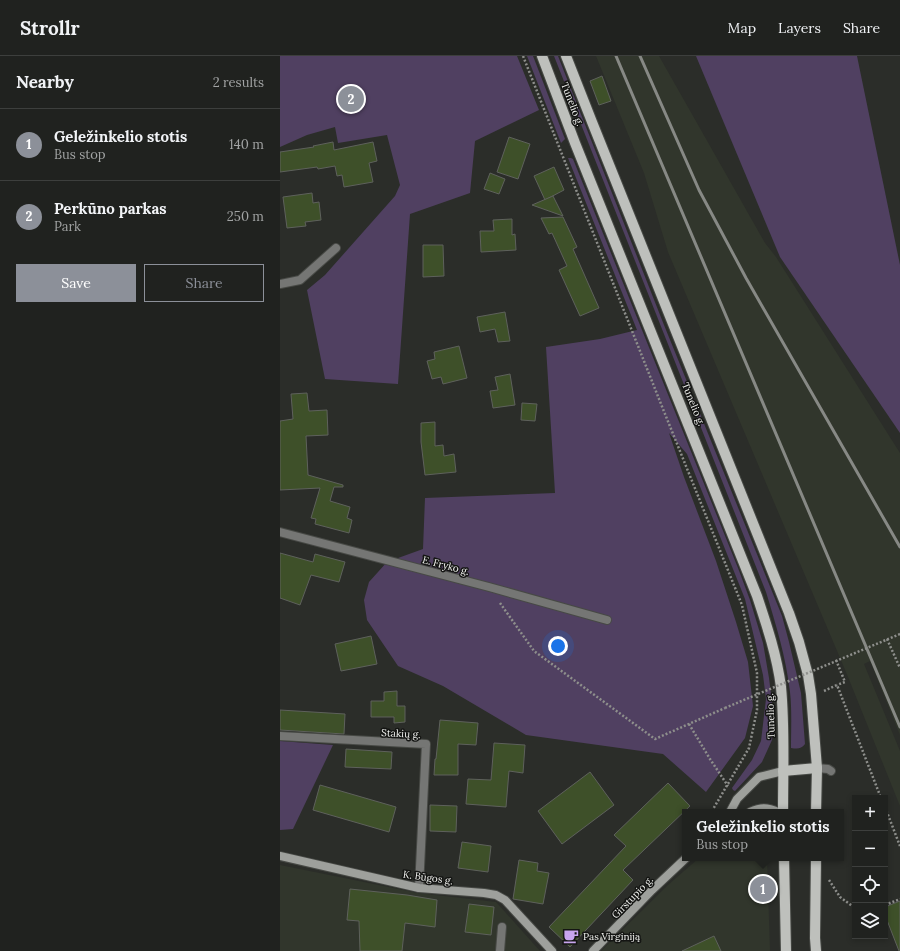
<!DOCTYPE html>
<meta charset="utf-8">
<style>
:root{--surface:#20221f;--page:#282a28;--text:#f1f3f6;--muted:#a2a4a4;--line:#3d3f3d;--accent:#8c9099}
body{margin:0;font-family:Lora,serif;background:var(--page);color:var(--text)}
.controls{position:absolute;right:12px;bottom:12px;display:grid;overflow:hidden;border-radius:0px;box-shadow:0 2px 6px #0003}
.controls button{width:36px;height:36px;display:grid;place-items:center;padding:0;border:0;border-bottom:1px solid var(--line);background:var(--surface);color:var(--text);font:20px sans-serif}
.you{position:absolute;left:278px;top:590px;width:14px;height:14px;margin:-10px;border:3px solid #fff;border-radius:50%;background:#1a73e8;box-shadow:0 0 0 6px #1a73e833}
.badge{display:grid;place-items:center;width:26px;height:26px;border-radius:50%;background:var(--accent);color:#fff;font-size:13px;font-weight:700}
.pin{position:absolute;translate:-50% -50%;border:2px solid #fff;box-shadow:0 1px 4px #0006}
.popup{position:absolute;left:402px;top:753px;width:162px;height:52px;box-sizing:border-box;display:grid;place-content:center;border-radius:0px;background:var(--surface);filter:drop-shadow(0 1px 3px #0005);font-size:13px;white-space:nowrap;color:var(--muted)}
.popup b{font-size:15px;color:var(--text)}
.popup::after{content:'';position:absolute;left:50%;top:100%;margin-left:-8px;border:8px solid transparent;border-top-color:var(--surface)}
.list{margin:0;padding:0;list-style:none}
h2{display:flex;justify-content:space-between;align-items:center;height:52px;margin:0;padding:0 16px;font-size:17px}
h2 small{font-size:13px;font-weight:400;color:var(--muted)}
.list li{display:grid;grid-template-columns:26px 1fr auto;gap:12px;align-items:center;box-sizing:border-box;height:72px;padding:0 16px;border-top:1px solid var(--line)}
.list b{display:block;font-size:15px;white-space:nowrap}
.list p{margin:0;font-size:13px;white-space:nowrap;color:var(--muted)}
.list em{font-size:13px;font-style:normal;color:var(--muted)}
.actions{display:flex;gap:8px;padding:12px 16px}
.actions a{flex:1;padding:9px 0;border:1px solid var(--accent);border-radius:0px;text-align:center;font-size:14px;color:var(--accent)}
.actions .main{background:var(--accent);color:#fff}
.icon{flex:none;width:22px;height:22px;fill:none;stroke:currentColor;stroke-width:2;stroke-linecap:round;stroke-linejoin:round}
.map{position:relative;flex:none;width:620px;height:895px;overflow:hidden}
header{display:flex;align-items:center;gap:24px;box-sizing:border-box;height:56px;padding:0 20px;background:var(--surface);border-bottom:1px solid var(--line)}
header strong{font-size:19px}
nav{display:flex;gap:22px;margin-inline-start:auto;font-size:14px}
main{display:flex}
aside{flex:1;background:var(--surface)}
.map>svg:first-child{display:block}
.built{fill:#31362c}
.green{fill:#504061}
.building{fill:#3e5029;stroke:#5e615c}
.lines{fill:none;stroke-linecap:round;stroke-linejoin:round}
.lane-casing{stroke:#474945;stroke-width:10}
.street-casing{stroke:#474945;stroke-width:10}
.secondary-casing{stroke:#474945;stroke-width:10}
.primary-casing{stroke:#474945;stroke-width:12}
.path{stroke:#8e8f8c;stroke-width:2.5;stroke-dasharray:2 2;stroke-linecap:butt}
.lane{stroke:#757674;stroke-width:8}
.street{stroke:#757674;stroke-width:8}
.secondary{stroke:#9ea09c;stroke-width:8}
.primary{stroke:#bec0bc;stroke-width:10}
.rail{stroke:#878985;stroke-width:3}
.path-bridge{stroke:#8e8f8c;stroke-width:2.5;stroke-dasharray:2 2;stroke-linecap:butt}
.labels{text-anchor:middle;stroke-width:3;stroke-linejoin:round;paint-order:stroke}
.street-label{font-size:10px;fill:#f1f2ef;stroke:#141513}
.poi-label{font-size:10px;fill:#f1f2ef;stroke:#141513;text-anchor:start}
</style>
<header>
<strong>Strollr</strong>
<nav><a>Map</a><a>Layers</a><a>Share</a></nav>
</header>
<main>
<aside>
<h2>Nearby<small>2 results</small></h2>
<ul class="list">
<li><span class="badge">1</span><div><b>Geležinkelio stotis</b><p>Bus stop</p></div><em>140 m</em></li>
<li><span class="badge">2</span><div><b>Perkūno parkas</b><p>Park</p></div><em>250 m</em></li>
</ul>
<div class="actions"><a class="main">Save</a><a>Share</a></div>
</aside>
<div class="map">
<svg width="620" height="895" viewBox="0 0 620 895">
<rect width="100%" height="100%" fill="#2b2d29"/>
<!-- built -->
<g class="built">
<polygon points="316,0 379,0 485,187 496,201 620,397 620,679 590,605 584,608 620,695 620,750 566,616 388,196 364,117"/>
<polygon points="419,802 487,802 490,895 321,895 388,829"/>
<polygon points="0,809 138,837 216,846 260,895 0,895"/>
</g>
<!-- green -->
<g class="green">
<polygon points="0,0 237,0 259,54 195,85 190,137 130,158 118,328 45,323 27,234 45,219 115,140 120,129 107,79 58,87 55,71 27,79 0,91"/>
<polygon points="247,0 253,0 285,83 281,87"/>
<path d="M274 0H278L384 269 502 560 509 586 521 637 525 688C521 693 518 693 511 692 511 674 512 653 510 636 506 601 496 569 486 536Z"/>
<polygon points="416,0 577,0 620,209 620,377 500,201"/>
<polygon points="288,102 291,102 293,103 458,512 470,544 483,587 489,622 494,663 492,684 482,706 455,735 453,734 452,732 472,704 481,685 486,643 483,619 465,543 407,398 389,377 404,421 436,505 456,566 468,606 473,650 465,682 426,736 383,698 246,679 163,630 118,610 87,564 84,544 89,526 107,506 143,493 145,442 275,437 266,291 320,283 357,274"/>
<polygon points="0,685 53,689 13,773 0,774"/>
</g>
<!-- building -->
<g class="building">
<polygon points="322,20 331,45 319,49 310,25"/>
<polygon points="229,81 250,88 238,123 217,116"/>
<polygon points="53,86 54,94 93,86 97,105 89,107 93,126 64,131 62,119 57,120 55,110 38,113 37,111 0,116 0,96 34,91 33,90"/>
<polygon points="274,111 284,134 265,144 254,120"/>
<polygon points="210,117 225,123 219,138 204,133"/>
<polygon points="32,137 33,147 39,146 41,164 25,166 26,170 7,172 3,141"/>
<polygon points="273,140 283,160 252,149"/>
<polygon points="283,161 297,191 293,193 319,252 300,260 279,214 287,210 272,177 269,178 261,162"/>
<polygon points="232,163 232,179 235,178 236,194 201,196 200,175 214,175 213,164"/>
<polygon points="143,189 163,189 164,220 143,221"/>
<polygon points="225,256 230,285 218,286 215,273 200,276 197,261"/>
<polygon points="179,290 187,322 163,328 161,321 152,323 147,305 155,303 154,296"/>
<polygon points="230,318 235,349 213,352 210,335 218,334 215,321"/>
<polygon points="27,337 29,355 47,354 48,379 26,380 28,419 63,429 63,431 54,431 50,445 70,451 67,462 72,464 69,477 35,468 36,463 31,462 40,432 0,434 0,365 13,363 11,338"/>
<polygon points="242,347 257,348 255,365 241,364"/>
<polygon points="155,366 155,390 163,389 164,400 174,398 176,416 145,419 141,386 141,367"/>
<polygon points="0,497 33,506 35,498 65,506 59,526 31,519 20,549 0,542"/>
<polygon points="91,580 97,608 61,615 55,588"/>
<polygon points="117,635 117,650 125,650 125,666 114,667 114,661 91,661 91,645 104,645 104,636"/>
<polygon points="0,654 65,658 64,678 0,674"/>
<polygon points="160,664 198,667 196,689 178,688 178,719 154,719 155,703 156,703"/>
<polygon points="214,687 245,689 243,717 229,715 226,751 186,748 188,723 211,724"/>
<polygon points="66,693 112,696 111,713 65,711"/>
<polygon points="310,716 334,749 282,788 258,755"/>
<polygon points="388,727 410,750 343,814 353,824 290,891 269,871 346,790 334,779"/>
<polygon points="40,729 116,751 109,776 33,754"/>
<polygon points="150,749 177,750 176,776 150,775"/>
<polygon points="182,786 211,790 208,816 178,812"/>
<polygon points="239,804 258,807 257,815 269,817 263,848 233,843"/>
<polygon points="70,833 127,839 157,844 155,871 125,867 122,895 80,895 79,865 67,864"/>
<polygon points="620,845 620,895 619,895 605,859 605,851"/>
<polygon points="189,848 214,851 211,879 185,876"/>
<polygon points="434,880 441,895 402,895"/>
</g>
<g class="lines">
<!-- lane casing -->
<g class="lane-casing">
<polyline id="lane" points="537,712 548,713 551,715"/>
</g>
<!-- street casing -->
<g class="street-casing">
<g id="street">
<polyline points="0,228 20,224 56,192"/>
<polyline points="0,476 209,531 327,564"/>
<polyline points="0,680 146,688 139,832"/>
<polyline points="220,895 222,871"/>
</g>
</g>
<!-- secondary casing -->
<g class="secondary-casing">
<g id="secondary">
<polyline points="450,756 457,743 479,721 503,715"/>
<path d="M470 756C481 751 487 751 498 756"/>
<polyline points="0,800 139,832 204,837 216,839 225,844 272,895"/>
<polyline points="313,895 372,834 406,802"/>
</g>
</g>
<!-- primary casing -->
<g class="primary-casing">
<g id="primary">
<path d="M262 0 295 87 477 540C487 570 497 600 501 631 505 673 503 715 503 756"/>
<polyline points="286,0 312,66 509,557 519,586 528,619 531,638 537,712 536,756"/>
<polyline points="503,715 537,712"/>
<polyline points="504,802 506,895"/>
<polyline points="536,802 535,882 536,895"/>
</g>
</g>
<!-- path -->
<g class="path">
<polyline points="243,0 383,353 462,549 477,617 477,654 469,692 432,755"/>
<polyline points="220,547 254,595 375,683 445,652"/>
<polyline points="607,583 620,612"/>
<polyline points="556,604 565,626 557,629"/>
<polyline points="544,635 557,629 601,742"/>
<polyline points="409,668 430,703 448,730"/>
<polyline points="605,751 620,790"/>
<polyline points="549,824 560,841 575,852"/>
<polyline points="605,849 620,843"/>
</g>
<!-- lane -->
<use href="#lane" class="lane"/>
<!-- street -->
<use href="#street" class="street"/>
<!-- secondary -->
<use href="#secondary" class="secondary"/>
<!-- primary -->
<use href="#primary" class="primary"/>
<!-- rail -->
<g class="rail">
<polyline points="336,0 620,671"/>
<polyline points="360,0 419,134 466,222 620,491"/>
</g>
<!-- path-bridge -->
<polyline class="path-bridge" points="445,652 620,578"/>
</g>
<!-- icons -->
<defs>
<g id="cafe-bare" transform="scale(1.2)"><path d="M-5.5-4.5H6V0H3Q3 3.5 0 3.5H-2.5Q-5.5 3.5-5.5 0ZM3-3.2v2h1.7v-2ZM-6 4.5H4V6H-6Z" fill="#c8a5ee" stroke="#141513" stroke-width="2.5" paint-order="stroke"/></g>
</defs>
<g fill-rule="evenodd">
<use href="#cafe-bare" x="291" y="880"/>
</g>
<g class="labels">
<!-- street labels -->
<g class="street-label">
<text transform="translate(293 48) rotate(69)" y="4">Tunelio g.</text>
<text transform="translate(414 348) rotate(68)" y="4">Tunelio g.</text>
<text transform="translate(166 509) rotate(15)" y="4">E. Fryko g.</text>
<text transform="translate(490 660) rotate(-92)" y="4">Tunelio g.</text>
<text transform="translate(121 677) rotate(3)" y="4">Stakių g.</text>
<text transform="translate(148 821) rotate(8)" y="4">K. Būgos g.</text>
<text transform="translate(352 841) rotate(-46)" y="4">Girstupio g.</text>
</g>
<!-- poi labels -->
<g class="poi-label">
<text x="303" y="884">Pas Virginiją</text>
</g>
</g>
</svg>
<div class="controls">
<button>+</button>
<button>−</button>
<button><svg class="icon" aria-label="locate" viewBox="0 0 24 24"><circle cx="12" cy="12" r="6"/><path d="M12 2v4M12 18v4M2 12h4M18 12h4"/></svg></button>
<button><svg class="icon" aria-label="layers" viewBox="0 0 24 24"><path d="M12 4l9 5-9 5-9-5zM3 14l9 5 9-5"/></svg></button>
</div>
<div class="you"></div>
<div class="pin badge" style="left:483px;top:833px">1</div>
<div class="popup"><b>Geležinkelio stotis</b>Bus stop</div>
<div class="pin badge" style="left:71px;top:43px">2</div>
</div>
</main>
